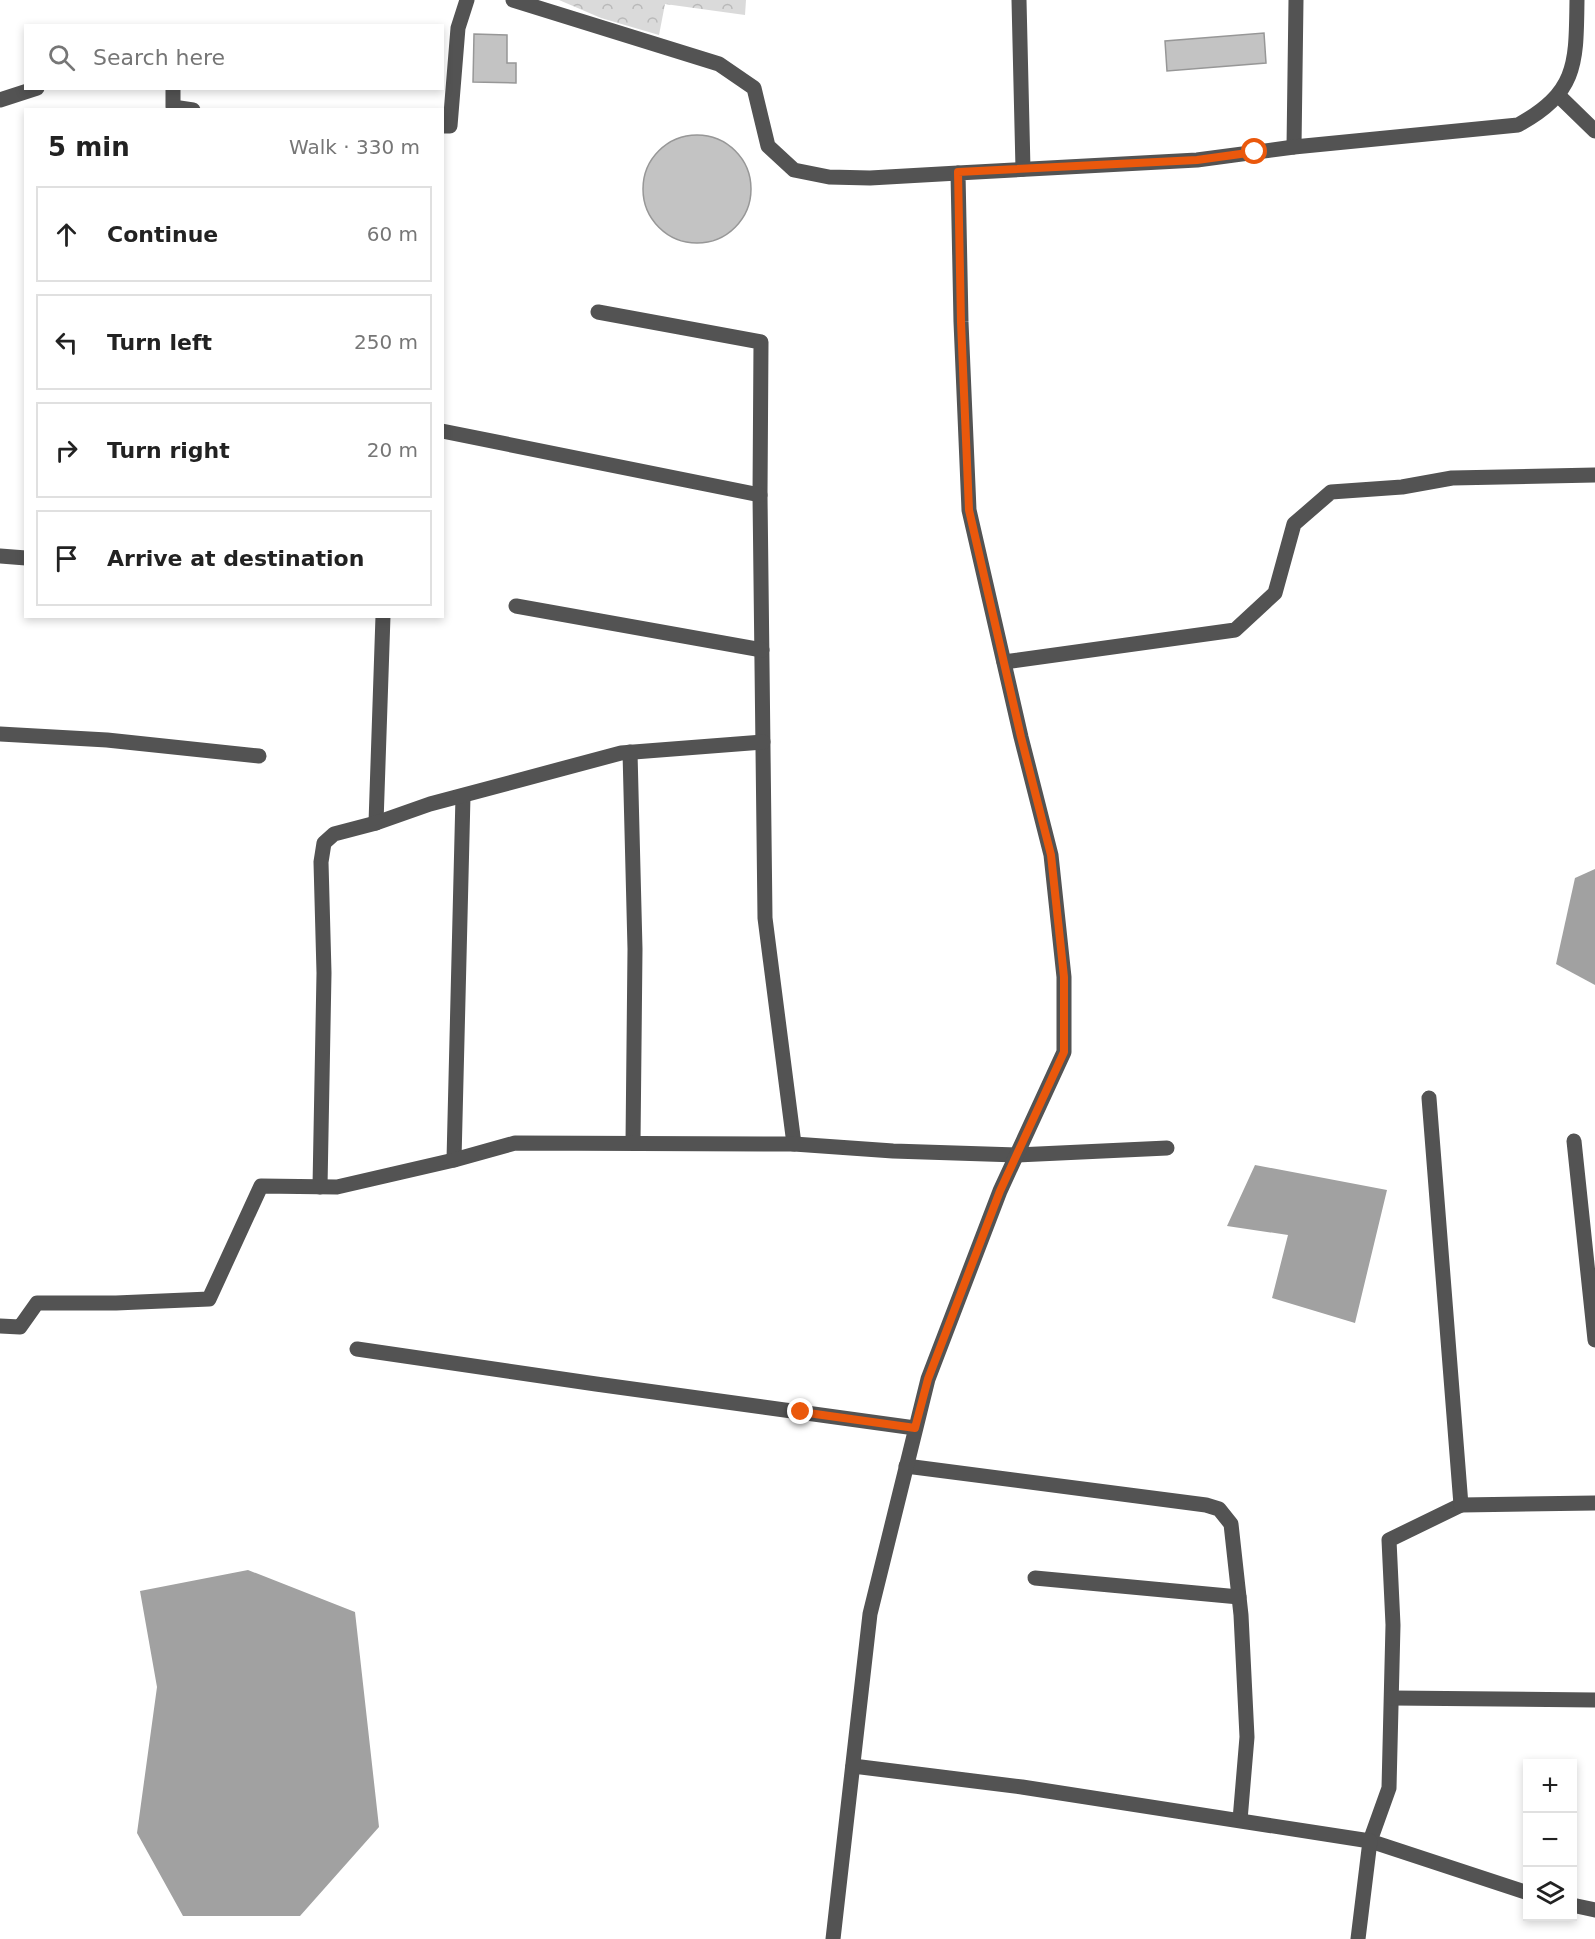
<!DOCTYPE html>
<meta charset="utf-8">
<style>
:root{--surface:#fff;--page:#f6f6f6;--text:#222;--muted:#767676;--line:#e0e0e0}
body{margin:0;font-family:"DejaVu Sans",sans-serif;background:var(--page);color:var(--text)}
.controls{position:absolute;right:18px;bottom:18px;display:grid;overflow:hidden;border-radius:0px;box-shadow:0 3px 9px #0003}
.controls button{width:54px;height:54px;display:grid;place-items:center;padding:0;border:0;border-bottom:2px solid var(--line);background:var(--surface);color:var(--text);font:30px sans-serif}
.stop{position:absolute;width:18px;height:18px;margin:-14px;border:4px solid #ea580c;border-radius:50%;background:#fff}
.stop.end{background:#ea580c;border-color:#fff;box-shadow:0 2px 6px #0008}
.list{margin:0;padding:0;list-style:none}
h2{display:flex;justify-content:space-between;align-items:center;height:78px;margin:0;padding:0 24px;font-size:26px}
h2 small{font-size:20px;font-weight:400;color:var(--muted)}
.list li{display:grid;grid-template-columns:39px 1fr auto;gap:18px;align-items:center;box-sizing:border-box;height:96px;margin:0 12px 12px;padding:0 12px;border:2px solid var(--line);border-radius:0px}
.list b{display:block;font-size:22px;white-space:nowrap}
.list em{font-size:20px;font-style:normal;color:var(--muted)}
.icon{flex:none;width:33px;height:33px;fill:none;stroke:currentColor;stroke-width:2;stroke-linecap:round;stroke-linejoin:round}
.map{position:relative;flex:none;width:1595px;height:1939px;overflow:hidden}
.search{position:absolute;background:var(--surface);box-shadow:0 3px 9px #0003;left:24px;top:24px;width:420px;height:66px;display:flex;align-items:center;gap:15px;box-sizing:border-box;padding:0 21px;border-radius:0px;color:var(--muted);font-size:22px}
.panel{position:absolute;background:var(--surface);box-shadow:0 3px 9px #0003;left:24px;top:108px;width:420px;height:510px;border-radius:0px}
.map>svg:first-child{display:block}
.forest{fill:url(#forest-crowns)}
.water{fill:#a1a1a1}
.building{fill:#c3c3c3;stroke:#979797;stroke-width:1.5}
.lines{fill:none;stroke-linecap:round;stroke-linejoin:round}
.minor{stroke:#535353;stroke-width:15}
.route{stroke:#ea580c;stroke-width:8}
</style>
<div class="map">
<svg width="1595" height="1939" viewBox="0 0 1595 1939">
<defs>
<pattern id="forest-crowns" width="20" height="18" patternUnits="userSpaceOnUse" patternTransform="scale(1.5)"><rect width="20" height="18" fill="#dadada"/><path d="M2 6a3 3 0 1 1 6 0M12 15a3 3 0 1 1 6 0" fill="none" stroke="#b9b9b9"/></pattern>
</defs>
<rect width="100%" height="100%" fill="#fff"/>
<!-- forest -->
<polygon class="forest" points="559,0 746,0 745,15 665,4 659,35 601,18"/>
<!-- water -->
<g class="water">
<polygon points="1595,869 1595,985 1556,964 1575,878"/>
<polygon points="1255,1165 1387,1190 1355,1323 1272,1298 1288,1235 1227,1226"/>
<polygon points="248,1570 355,1612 379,1827 300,1916 183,1916 137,1833 157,1687 140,1591"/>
</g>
<!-- building -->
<g class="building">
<polygon points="1264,33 1266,63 1167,71 1165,41"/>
<polygon points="474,34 507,35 507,63 516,63 516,83 473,82"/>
<circle cx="697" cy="189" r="54"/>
</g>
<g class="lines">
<!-- minor -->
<g class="minor">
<polyline points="513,0 719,64 754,88 768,146 794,170 829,177 870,178 958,173"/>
<polyline points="1019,0 1023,169"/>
<polyline points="173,88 173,107 193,110"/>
<polyline points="1559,96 1595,131"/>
<polyline points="0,100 37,88"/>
<polyline points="442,126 450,126 458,28 467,0"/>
<polyline points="1294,147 1296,0"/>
<polyline points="598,312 761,342 760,495 765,918 794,1144"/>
<polyline points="442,431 760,495"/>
<polyline points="0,556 26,558"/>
<polyline points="516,606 762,650"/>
<polyline points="1004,662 1235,630 1275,593 1294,524 1331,492 1402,487 1452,478 1595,475"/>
<polyline points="0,734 107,740 259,756"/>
<polyline points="630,752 635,949 633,1143"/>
<polyline points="376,823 383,616"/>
<polyline points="1429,1098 1461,1505 1389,1540 1393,1625 1389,1788 1370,1841 1528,1893"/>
<polyline points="1574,1141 1595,1340"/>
<polyline points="454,1160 463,796"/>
<polyline points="320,1187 324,973 321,862 324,843 334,834 376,823 430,804 621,753 763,742"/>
<polyline points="0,1326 20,1327 37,1303 116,1303 209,1299 261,1186 337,1187 454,1160 515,1143 794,1144 893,1151 1017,1155 1167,1148"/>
<polyline points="357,1349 596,1384 915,1428"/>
<polyline points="906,1466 1206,1505 1219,1509 1231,1524 1241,1615 1247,1737 1240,1820"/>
<polyline points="1461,1505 1595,1503"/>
<polyline points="1035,1578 1239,1597"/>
<polyline points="1392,1698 1595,1700"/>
<polyline points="853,1766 1022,1787 1370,1841 1358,1939"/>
<polyline points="1572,1905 1595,1910"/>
<path d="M833 1939 870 1614 928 1379 1000 1191 1064 1052V977L1051 855 1021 737 969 510 961 322 958 173 1197 160 1294 147 1518 125C1578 92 1576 63 1577 0"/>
</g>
</g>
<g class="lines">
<!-- route -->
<polyline class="route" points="801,1412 915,1428 928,1379 1000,1191 1064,1052 1064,977 1051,855 1021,737 969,510 961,322 958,172 1197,160 1255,152"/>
</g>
</svg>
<div class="controls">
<button>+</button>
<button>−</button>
<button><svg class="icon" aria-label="layers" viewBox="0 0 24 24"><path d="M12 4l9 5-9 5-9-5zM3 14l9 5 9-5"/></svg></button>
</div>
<div class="stop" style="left:1255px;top:152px"></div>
<div class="stop end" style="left:801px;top:1412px"></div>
<div class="search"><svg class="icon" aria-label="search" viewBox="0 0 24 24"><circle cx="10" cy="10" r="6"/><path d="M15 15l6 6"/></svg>Search here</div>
<section class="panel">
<h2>5 min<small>Walk · 330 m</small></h2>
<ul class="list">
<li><svg class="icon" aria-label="ahead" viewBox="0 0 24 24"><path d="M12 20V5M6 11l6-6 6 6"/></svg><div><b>Continue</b></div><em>60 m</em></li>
<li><svg class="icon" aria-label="left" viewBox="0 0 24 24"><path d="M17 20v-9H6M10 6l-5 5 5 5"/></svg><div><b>Turn left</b></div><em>250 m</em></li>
<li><svg class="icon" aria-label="right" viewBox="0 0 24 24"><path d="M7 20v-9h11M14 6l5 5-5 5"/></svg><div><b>Turn right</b></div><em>20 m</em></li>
<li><svg class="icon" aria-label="arrive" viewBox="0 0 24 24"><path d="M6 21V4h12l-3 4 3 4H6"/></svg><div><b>Arrive at destination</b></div></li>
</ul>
</section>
</div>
